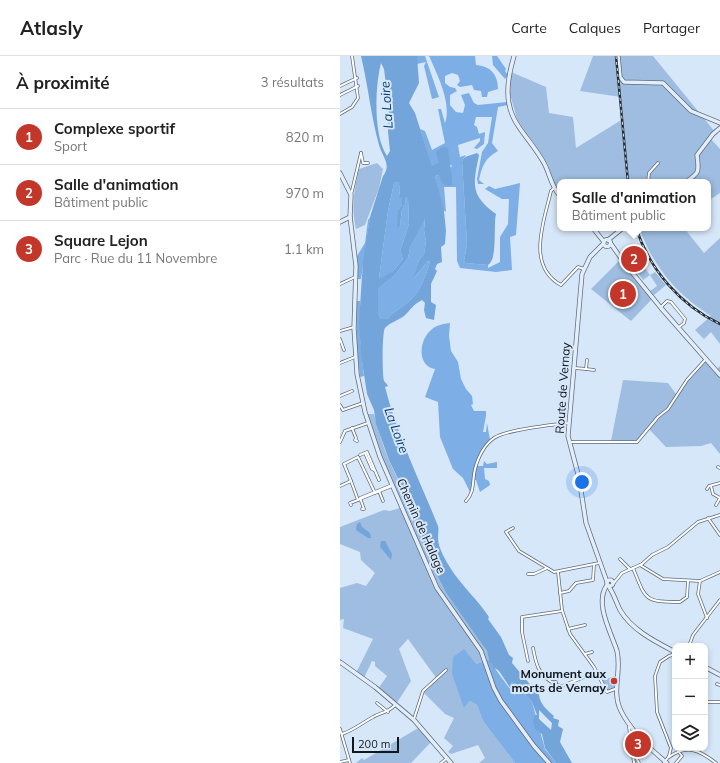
<!DOCTYPE html>
<html lang="fr">
<meta charset="utf-8">
<style>
:root{--surface:#fff;--page:#f2f2f2;--text:#222;--muted:#767676;--line:#e0e0e0;--accent:#c3362a}
body{margin:0;font-family:Mulish,sans-serif;background:var(--page);color:var(--text)}
.controls{position:absolute;right:12px;bottom:12px;display:grid;overflow:hidden;border-radius:8px;box-shadow:0 2px 6px #0003}
.controls button{width:36px;height:36px;display:grid;place-items:center;padding:0;border:0;border-bottom:1px solid var(--line);background:var(--surface);color:var(--text);font:20px sans-serif}
.scale{position:absolute;left:12px;bottom:10px;width:47px;box-sizing:border-box;padding-left:4px;border:2px solid #11171d;border-top:0;font-size:11px;line-height:14px;white-space:nowrap;color:#11171d;-webkit-text-stroke:3px #d6e7f9;paint-order:stroke}
.you{position:absolute;left:242px;top:426px;width:14px;height:14px;margin:-10px;border:3px solid #fff;border-radius:50%;background:#1a73e8;box-shadow:0 0 0 6px #1a73e833}
.badge{display:grid;place-items:center;width:26px;height:26px;border-radius:50%;background:var(--accent);color:#fff;font-size:13px;font-weight:700}
.pin{position:absolute;translate:-50% -50%;border:2px solid #fff;box-shadow:0 1px 4px #0006}
.popup{position:absolute;left:217px;top:123px;width:154px;height:52px;box-sizing:border-box;display:grid;place-content:center;border-radius:8px;background:var(--surface);filter:drop-shadow(0 1px 3px #0005);font-size:13px;white-space:nowrap;color:var(--muted)}
.popup b{font-size:15px;color:var(--text)}
.popup::after{content:'';position:absolute;left:50%;top:100%;margin-left:-8px;border:8px solid transparent;border-top-color:var(--surface)}
.list{margin:0;padding:0;list-style:none}
h2{display:flex;justify-content:space-between;align-items:center;height:52px;margin:0;padding:0 16px;font-size:17px}
h2 small{font-size:13px;font-weight:400;color:var(--muted)}
.list li{display:grid;grid-template-columns:26px 1fr auto;gap:12px;align-items:center;box-sizing:border-box;height:56px;padding:0 16px;border-top:1px solid var(--line)}
.list b{display:block;font-size:15px;white-space:nowrap}
.list p{margin:0;font-size:13px;white-space:nowrap;color:var(--muted)}
.list em{font-size:13px;font-style:normal;color:var(--muted)}
.icon{flex:none;width:22px;height:22px;fill:none;stroke:currentColor;stroke-width:2;stroke-linecap:round;stroke-linejoin:round}
.map{position:relative;flex:none;width:380px;height:707px;overflow:hidden}
header{display:flex;align-items:center;gap:24px;box-sizing:border-box;height:56px;padding:0 20px;background:var(--surface);border-bottom:1px solid var(--line)}
header strong{font-size:19px}
nav{display:flex;gap:22px;margin-inline-start:auto;font-size:14px}
main{display:flex}
aside{flex:1;background:var(--surface)}
.map>svg:first-child{display:block}
.green{fill:#9ebde0}
.forest{fill:#7daee5}
.water{fill:#73a4da;fill-rule:evenodd}
.lines{fill:none;stroke-linecap:round;stroke-linejoin:round}
.street-casing{stroke:#5f6d7d;stroke-width:3.5}
.secondary-casing{stroke:#5f6d7d;stroke-width:5}
.street{stroke:#fff;stroke-width:2}
.secondary{stroke:#e4eefa;stroke-width:3.5}
.rail-casing{stroke:#262e35;stroke-width:2.5}
.rail{stroke:#d6e7f9;stroke-width:1;stroke-dasharray:3;stroke-linecap:butt}
.poi-dot{fill:#c3362a;stroke:#d6e7f9;stroke-width:1.5}
.labels{text-anchor:middle;stroke-width:4;stroke-linejoin:round;paint-order:stroke}
.street-label{font-size:12px;fill:#11171d;stroke:#d6e7f9}
.poi-label{font-size:12px;font-weight:bold;fill:#11171d;stroke:#d6e7f9;text-anchor:end}
.water-label{font-size:13px;font-style:italic;fill:#063d6e;stroke:#d6e7f9}
</style>
<header>
<strong>Atlasly</strong>
<nav><a>Carte</a><a>Calques</a><a>Partager</a></nav>
</header>
<main>
<aside>
<h2>À proximité<small>3 résultats</small></h2>
<ul class="list">
<li><span class="badge">1</span><div><b>Complexe sportif</b><p>Sport</p></div><em>820 m</em></li>
<li><span class="badge">2</span><div><b>Salle d'animation</b><p>Bâtiment public</p></div><em>970 m</em></li>
<li><span class="badge">3</span><div><b>Square Lejon</b><p>Parc · Rue du 11 Novembre</p></div><em>1.1 km</em></li>
</ul>
</aside>
<div class="map">
<svg width="380" height="707" viewBox="0 0 380 707">
<rect width="100%" height="100%" fill="#d6e7f9"/>
<!-- green -->
<g class="green">
<polygon points="253,0 313,0 375,76 370,82 380,93 380,137 368,145 368,126 260,126 254,123 252,126 220,126 220,136 216,132 208,108 177,63 170,38 171,16 206,31 209,57 233,61 236,92 283,63 281,41 240,35"/>
<path d="M37 107 43 113 39 132 25 169 16 173C11 153 14 133 19 113Z"/>
<path d="M299 172H344L364 197 380 182V288L371 276 364 283 355 274 371 260C334 236 315 212 299 172Z"/>
<polygon points="279,205 312,243 291,265 251,233"/>
<polygon points="305,212 310,219 315,216 326,229 314,239 310,235 317,230 310,219 303,224 298,217"/>
<polygon points="365,305 374,316 380,310 380,398 371,387 361,390 326,391 308,372 297,385 271,385 283,324 328,327 336,338"/>
<path d="M27 358H34C41 387 52 417 69 441L67 443 76 461V468L82 480 91 507 147 595 150 603 136 608 124 652 130 645 137 649 143 665 175 707H139L145 702 138 689 111 698 108 696 113 690 104 682 114 662 105 658 83 636 97 623 68 583 59 593 71 625 56 648 38 633 47 620 35 610V606L32 605 24 622 16 617 33 583 3 572 4 563 0 564V532L17 527 26 530 35 517 21 504 20 496 0 488V471L44 454 50 455 63 451 44 407Z"/>
<polygon points="277,619 274,632 267,635 261,625"/>
<polygon points="80,671 92,685 71,707 16,707 22,702 24,704"/>
<polygon points="298,681 308,693 297,699 294,697 292,683"/>
</g>
<!-- forest -->
<g class="forest">
<polygon points="77,0 85,0 99,41 92,43 84,10 86,6 77,8"/>
<path d="M89 0H135L136 9C151 10 158 19 158 33L148 36 147 41H142L141 35 134 34 132 29 120 31 117 29 120 25 118 19 112 17 105 20V27L110 31 115 32 117 35 110 39V49L116 56 123 57 125 49 121 39 129 37 134 47 138 49 167 46 168 49 158 51 152 87 158 95C145 102 142 110 139 124L144 128H138L137 123 142 96 148 87 152 61H136L134 69 137 71 139 78 145 76 144 88 137 93 134 92 140 85V82L118 89 120 101 126 99 122 105 127 188 124 205 125 207 148 209V212L160 206V181L168 168 169 143H162L145 133 149 130 155 133 180 127 176 179 170 181 172 214 156 216 120 212 117 205 116 131H104L106 156 102 153 95 120 99 119 113 129 110 114 112 109 99 108 92 111 80 73 85 75 92 94 105 87 98 53H101L105 67C112 47 97 18 89 0Z"/>
<polygon points="152,0 157,0 166,13 165,15 168,19 165,23 153,9"/>
<polygon points="58,126 60,132 59,141 62,141 62,149 58,154 60,170 62,153 65,148 66,140 68,142 69,168 60,195 63,203 53,215 41,223 39,222 48,155 54,127"/>
<polygon points="30,161 21,223 18,223 17,200 25,187 28,164"/>
<path d="M85 162 84 174 86 185 84 198 79 204 74 222 88 205 90 206C85 221 81 235 69 245 62 252 53 255 47 263H41L38 257V233L54 220 68 202 70 192Z"/>
<polygon points="16,245 20,245 20,282 24,320 20,321 17,292"/>
<path d="M110 267 109 280 111 295 118 306 121 323 126 333 132 340 133 348 131 349 134 355H146V360L143 376H146L147 367 150 384 139 399 135 410H143L144 405 147 408 157 406V412H144L145 423 149 425 150 429 140 436 136 424H133L130 436 123 422 113 413 100 381 98 346 85 341 95 313C77 310 79 285 90 275 96 269 102 268 110 267Z"/>
<path d="M124 593 136 608 150 603C154 613 168 630 176 641L171 626 175 627 192 646 205 693 216 707H175L143 665 137 649 130 645 124 652 112 618 113 601Z"/>
</g>
<!-- water -->
<g class="water">
<path d="M21 0H77L79 27 69 47 75 57 92 110 99 107 96 96 103 91 108 92 113 129 107 130 102 127 99 119 95 120 104 155 106 175 105 188 101 191 102 206 97 208 95 213 97 215 91 228V246L96 249 94 264 86 262 84 254 85 247 82 244C72 249 71 254 64 260 59 264 49 267 45 272 42 276 42 318 44 325 45 326 47 328 48 330L45 331C57 379 80 425 98 470 99 475 98 478 98 482 98 492 106 505 111 513 121 529 138 544 149 561L148 563 161 581 169 599 173 602 172 607 199 639C200 648 207 654 214 660L213 662 219 664 218 670 223 673 220 686 232 707H216L205 692 202 678 195 673 193 665 195 659H197L192 646 175 627 171 626 177 642 159 615 155 612 154 614 152 607H150L147 595 107 538 91 507 82 480 76 468V461L67 442 69 441 64 435 49 404 36 368 34 354 27 338 21 298 19 266 23 205 30 161 43 120C52 109 42 100 39 89 31 60 28 29 21 0ZM41 7 44 13 49 52 48 76 50 95 47 100C33 80 35 30 41 7ZM58 126 60 132 59 141 60 142 62 141V149L58 154 57 172 60 170 62 153 65 148 66 141 68 142 69 168 60 195 63 203 53 215 41 222H39L48 155 54 127ZM85 163 84 174 86 185 84 198 79 204 73 223 88 205 90 206C85 221 81 235 69 245 62 252 53 255 47 263H41L38 257V233L54 220 68 202 70 192ZM199 654 212 667 211 674 199 663Z"/>
<path d="M137 97 139 99C133 129 130 139 156 158 153 170 158 203 148 209L125 207 124 205 127 188 122 105 125 101Z"/>
<polygon points="20,466 22,471 30,477 31,482 28,482 16,474 17,468"/>
<polygon points="41,485 45,485 52,498 51,504 40,491"/>
</g>
<g class="lines">
<!-- street casing -->
<g class="street-casing">
<g id="street">
<polyline points="0,30 17,22"/>
<polyline points="0,39 18,30"/>
<polyline points="0,58 12,51 18,42 12,0"/>
<polyline points="21,97 23,107 28,107"/>
<polyline points="308,126 309,117 318,107"/>
<path d="M214 132 211 135C204 165 186 210 221 229L238 211 244 213"/>
<polyline points="11,139 21,97"/>
<polyline points="0,228 15,221"/>
<polyline points="322,250 327,245 331,246 345,263 344,267 339,271"/>
<polyline points="0,275 14,271"/>
<polyline points="0,283 4,294"/>
<polyline points="0,307 15,301"/>
<polyline points="235,312 246,313 247,304"/>
<polyline points="246,313 254,314"/>
<polyline points="0,340 12,335"/>
<polyline points="0,349 3,354 23,347"/>
<polyline points="12,372 16,382 15,384 17,385"/>
<polyline points="0,386 5,375 28,367"/>
<polyline points="230,386 297,386 318,361 328,353 347,324 366,303"/>
<polyline points="25,397 32,413 34,414"/>
<polyline points="20,399 27,396 39,424"/>
<polyline points="378,411 380,412"/>
<polyline points="11,425 4,408 18,401 35,437"/>
<polyline points="0,430 11,425 18,444 20,443"/>
<polyline points="371,430 373,438 380,442"/>
<polyline points="367,433 369,430 380,427"/>
<polyline points="39,435 43,445"/>
<polyline points="20,443 52,430"/>
<path d="M126 445C135 436 132 425 135 413 138 402 144 389 154 382 168 373 211 369 229 367"/>
<polyline points="11,449 10,447 18,444"/>
<polyline points="376,449 380,442"/>
<polyline points="22,453 24,453 20,442 52,429"/>
<polyline points="368,462 380,479"/>
<polyline points="173,472 166,476 179,495 214,516 259,507"/>
<polyline points="280,503 290,513"/>
<polyline points="300,509 323,523 360,525 380,516"/>
<path d="M293 512C306 544 304 546 340 546L347 541 348 525"/>
<polyline points="218,516 222,554 230,578 254,611 267,636 275,633"/>
<polyline points="188,518 194,518 207,512"/>
<polyline points="360,525 358,538 367,562"/>
<polyline points="273,528 282,517 302,508 312,499 328,491 358,466 380,459"/>
<polyline points="220,537 229,535 236,527 253,524 254,508"/>
<polyline points="228,573 245,569"/>
<polyline points="349,590 353,579 380,544"/>
<path d="M193 592C196 608 198 618 213 627"/>
<polyline points="245,598 252,596"/>
<polyline points="188,605 182,576 182,561 222,555"/>
<rect x="213" y="626" width="3" height="3"/>
<polyline points="377,628 380,629"/>
<polyline points="216,629 222,630 257,616"/>
<polyline points="365,646 380,646"/>
<polyline points="37,647 48,656"/>
<polyline points="74,663 83,635 106,614"/>
<polyline points="289,671 294,707"/>
<polyline points="0,673 10,707"/>
<path d="M2 678C14 674 22 667 33 661 41 656 48 657 55 649"/>
<polyline points="294,698 299,707"/>
<path d="M329 701C347 688 359 694 376 707"/>
<polyline points="0,706 9,704"/>
<polyline points="101,707 106,703"/>
<polyline points="324,707 329,700 331,692 317,656 315,620 320,606 329,600 335,598"/>
<polyline points="336,707 342,700 338,695"/>
</g>
</g>
<!-- secondary casing -->
<g class="secondary-casing">
<g id="secondary">
<path d="M174 0C167 24 163 49 179 71 187 83 197 94 204 107 210 118 211 130 220 140"/>
<polyline points="278,0 280,21 284,26 323,27 351,55 380,67"/>
<polyline points="0,117 11,139 10,161 16,210 14,272 17,318 25,356 40,401 97,532 141,595 154,632 161,645 194,690 209,707"/>
<path d="M346 126C360 116 359 116 357 99L373 78 380 72"/>
<polyline points="0,166 10,161"/>
<polyline points="253,172 264,186"/>
<circle cx="267" cy="187" r="3.5"/>
<polyline points="268,184 283,172"/>
<polyline points="263,188 250,201 242,218 228,380 239,422 246,467 267,526"/>
<polyline points="271,188 283,205"/>
<polyline points="282,204 321,252 380,319"/>
<circle cx="270" cy="527" r="3"/>
<path d="M267 529C254 547 271 576 277 595 282 616 271 635 281 655 291 675 310 693 327 707"/>
<path d="M269 531C274 538 276 546 280 554 292 574 314 585 335 596"/>
<polyline points="0,606 35,631 74,664 111,707"/>
<polyline points="365,611 380,619"/>
</g>
</g>
<!-- street -->
<use href="#street" class="street"/>
<!-- secondary -->
<use href="#secondary" class="secondary"/>
<!-- rail casing -->
<g class="rail-casing">
<g id="rail">
<polyline points="276,0 288,126"/>
<path d="M296 172C310 214 340 249 380 268"/>
</g>
</g>
<!-- rail -->
<use href="#rail" class="rail"/>
</g>
<!-- markers -->
<circle class="poi-dot" cx="274" cy="625" r="4"/>
<g class="labels">
<!-- street labels -->
<g class="street-label">
<text transform="translate(223 332) rotate(-86)" y="4">Route de Vernay</text>
<text transform="translate(81 470) rotate(66)" y="4">Chemin de Halage</text>
</g>
<!-- poi labels -->
<g class="poi-label">
<text x="266" y="622">Monument aux<tspan x="266" dy="14">morts de Vernay</tspan></text>
</g>
<!-- water labels -->
<g class="water-label">
<text transform="translate(46 49) rotate(-94)" y="5">La Loire</text>
<text transform="translate(57 374) rotate(70)" y="5">La Loire</text>
</g>
</g>
</svg>
<div class="controls">
<button>+</button>
<button>−</button>
<button><svg class="icon" aria-label="layers" viewBox="0 0 24 24"><path d="M12 4l9 5-9 5-9-5zM3 14l9 5 9-5"/></svg></button>
</div>
<div class="scale">200 m</div>
<div class="you"></div>
<div class="pin badge" style="left:283px;top:238px">1</div>
<div class="pin badge" style="left:294px;top:203px">2</div>
<div class="popup"><b>Salle d'animation</b>Bâtiment public</div>
<div class="pin badge" style="left:298px;top:688px">3</div>
</div>
</main>
